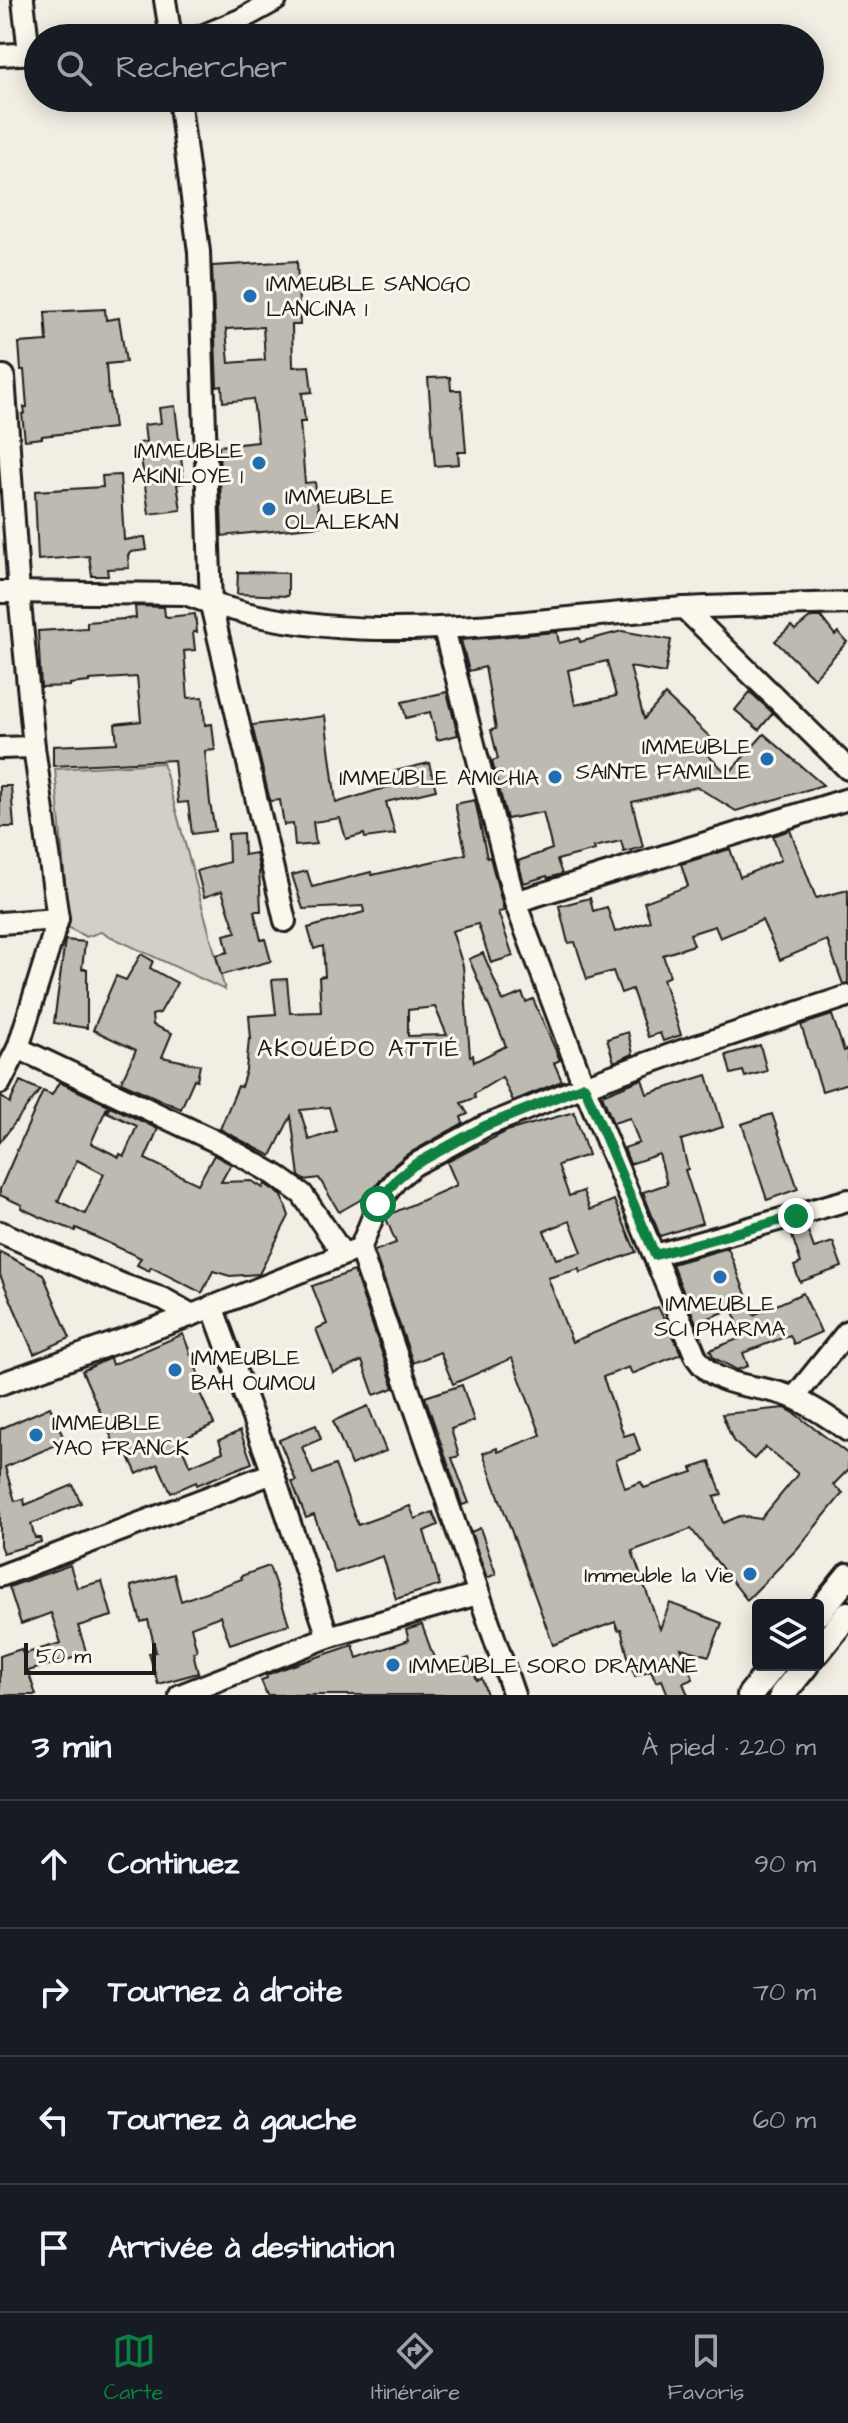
<!DOCTYPE html>
<html lang="fr">
<meta charset="utf-8">
<style>
:root{--surface:#171b24;--page:#20242c;--text:#f1f3f6;--muted:#9ea1a6;--line:#363941;--accent:#0b8043}
body{margin:0;font-family:"Architects Daughter",sans-serif;background:var(--page);color:var(--text)}
.controls{position:absolute;right:24px;bottom:24px;display:grid;overflow:hidden;border-radius:8px;box-shadow:0 4px 20px #0003}
.controls button{width:72px;height:72px;display:grid;place-items:center;padding:0;border:0;border-bottom:2px solid var(--line);background:var(--surface);color:var(--text);font:40px sans-serif}
.scale{position:absolute;left:24px;bottom:20px;width:132px;box-sizing:border-box;padding-left:8px;border:4px solid #1c1c1c;border-top:0;font-size:22px;line-height:28px;white-space:nowrap;color:#1c1c1c;-webkit-text-stroke:6px #fbf7ec;paint-order:stroke}
.stop{position:absolute;width:24px;height:24px;margin:-18px;border:6px solid #0b8043;border-radius:50%;background:#fff}
.stop.end{background:#0b8043;border-color:#fff;box-shadow:0 2px 8px #0008}
.list{margin:0;padding:0;list-style:none}
h2{display:flex;justify-content:space-between;align-items:center;height:104px;margin:0;padding:0 32px;font-size:34px}
h2 small{font-size:26px;font-weight:400;color:var(--muted)}
.list li{display:grid;grid-template-columns:52px 1fr auto;gap:24px;align-items:center;box-sizing:border-box;height:128px;padding:0 32px;border-top:2px solid var(--line)}
.list b{display:block;font-size:30px;white-space:nowrap}
.list em{font-size:26px;font-style:normal;color:var(--muted)}
.icon{flex:none;width:44px;height:44px;fill:none;stroke:currentColor;stroke-width:2;stroke-linecap:round;stroke-linejoin:round}
.map{position:relative;flex:none;width:848px;height:1695px;overflow:hidden}
.search{position:absolute;background:var(--surface);box-shadow:0 4px 20px #0003;left:24px;right:24px;top:24px;height:88px;display:flex;align-items:center;gap:20px;box-sizing:border-box;padding:0 28px;border-radius:44px;color:var(--muted);font-size:30px}
.sheet{height:616px;background:var(--surface)}
nav{display:flex;justify-content:space-around;align-items:center;box-sizing:border-box;height:112px;border-top:2px solid var(--line);background:var(--surface);font-size:22px;color:var(--muted)}
nav a{display:grid;justify-items:center;gap:4px}
nav .on{color:var(--accent)}
.map>svg:first-child{display:block}
.green{fill:#d2cfc6;stroke:#777671;stroke-width:2}
.building{fill:#bdbab1;stroke:#1c1c1c;stroke-width:2;fill-rule:evenodd}
.lines{fill:none;stroke-linecap:round;stroke-linejoin:round}
.minor-casing{stroke:#1c1c1c;stroke-width:26}
.tertiary-casing{stroke:#1c1c1c;stroke-width:30}
.minor{stroke:#fbf7ec;stroke-width:20}
.tertiary{stroke:#fbf7ec;stroke-width:24}
.route{stroke:#0b8043;stroke-width:10}
.poi-dot{fill:#1f6fb2;stroke:#fbf7ec;stroke-width:3}
.labels{text-anchor:middle;stroke-width:6;stroke-linejoin:round;paint-order:stroke}
.poi-label{font-size:22px;fill:#1c1c1c;stroke:#fbf7ec;text-anchor:start}
.neighbourhood-label{font-size:24px;letter-spacing:2px;fill:#1c1c1c;stroke:#fbf7ec}
</style>
<div class="map">
<svg width="848" height="1695" viewBox="0 0 848 1695">
<rect width="100%" height="100%" fill="#f2eee4"/>
<filter id="ink" filterUnits="userSpaceOnUse"><feTurbulence type="fractalNoise" baseFrequency=".0125" numOctaves="2"/><feDisplacementMap in="SourceGraphic" scale="16" xChannelSelector="R" yChannelSelector="G"/><feConvolveMatrix kernelMatrix="1 2 1 2 8 2 1 2 1" color-interpolation-filters="sRGB"/></filter>
<g filter="url(#ink)">
<!-- green -->
<polygon class="green" points="163,763 225,990 101,932 86,937 69,928 55,769"/>
<!-- building -->
<g class="building">
<path d="M297 261 300 325H292L293 367 309 366 312 392 302 393 305 422H300L305 483 315 482 320 526 222 536 219 446 258 442 253 399 223 402 222 386 217 387 212 266ZM263 327 265 360 229 363 226 329Z"/>
<polygon points="105,309 106,320 119,318 126,362 106,364 108,394 110,394 114,428 42,436 42,438 25,440 22,414 25,413 24,407 27,407 24,370 21,370 19,343 47,341 45,312"/>
<polygon points="450,377 451,390 461,390 466,452 458,452 459,464 435,466 428,378"/>
<polygon points="175,406 184,483 177,484 181,510 149,514 139,443 146,442 144,425 161,423 159,408"/>
<polygon points="120,475 124,540 145,537 147,550 131,552 128,555 129,568 107,569 108,576 92,576 89,556 38,560 35,491 103,487 102,476"/>
<polygon points="238,572 288,573 288,596 237,594"/>
<polygon points="135,606 164,607 165,616 168,617 195,614 197,632 193,632 195,650 184,651 188,698 203,697 205,725 212,724 215,750 205,751 210,803 215,831 192,834 188,802 178,803 174,760 53,766 53,746 117,743 115,724 141,721 137,677 89,680 89,682 70,684 70,686 41,687 38,631 87,628 87,622 136,618"/>
<polygon points="811,617 821,617 835,635 838,632 847,642 814,678 775,641 791,626 795,630"/>
<path d="M622 631 671 640 665 673 630 667 644 719 665 695 710 737 700 748 728 774 764 734 823 785 736 811 697 787 632 802 643 847 624 852 621 841 594 847 595 850 557 860 562 874 548 878 547 876 524 883 518 861 552 849 543 812 507 819 492 761 498 759 491 730 496 729 485 667 469 671 461 640 557 632 559 643 579 638 580 642ZM607 661 616 696 575 705 568 670Z"/>
<polygon points="447,692 458,735 437,740 430,712 406,718 402,702"/>
<polygon points="750,692 773,713 759,730 735,710"/>
<polygon points="325,716 336,803 394,785 391,772 429,763 436,790 386,802 395,834 365,838 364,834 346,839 340,818 313,822 316,844 295,846 293,824 284,825 280,800 270,801 252,725"/>
<polygon points="0,786 11,786 14,827 0,827"/>
<path d="M475 800 487 858 490 857 504 911 498 912 513 956 491 963 478 924 452 931 463 966 470 1056 473 1055 474 1062 506 1046 469 959 483 953 503 1001 522 993 526 1002 533 999 560 1060 554 1063 562 1081 513 1101 502 1077 474 1094 475 1098 461 1103 468 1114 461 1117 463 1123 406 1155 387 1171 369 1195 339 1212 319 1178 304 1180 299 1176 291 1116 271 1156 220 1129 238 1086 241 1087 246 1070 249 1039H251L249 1016 276 1014 272 980 287 979 290 1013 321 1012 319 977 325 976 323 946 314 949 308 928 364 912 363 906 303 909 292 875 307 871 312 887 371 872 372 875 466 854 455 804ZM435 1007 447 1035 408 1036V1010ZM329 1107 336 1131 309 1140 300 1110Z"/>
<polygon points="790,830 816,898 848,890 848,983 843,984 827,940 780,960 762,920 720,938 715,926 690,934 694,945 663,955 670,976 663,979 681,1035 663,1041 660,1033 648,1037 632,989 621,993 613,971 587,979 575,942 568,943 559,906 590,898 593,911 607,907 615,932 650,921 644,902 688,886 681,864 730,849 740,877 781,860 773,836"/>
<polygon points="243,833 244,855 256,853 259,868 261,911 254,911 261,940 265,939 271,961 221,975 216,955 228,952 224,935 236,932 222,891 204,897 197,871 229,862 228,834"/>
<polygon points="65,940 85,942 82,969 87,969 87,1028 54,1023"/>
<polygon points="141,954 153,961 150,968 177,983 160,1013 152,1015 153,1025 172,1033 162,1057 200,1065 197,1080 194,1079 181,1109 121,1082 136,1050 93,1030 116,976 126,980"/>
<polygon points="832,1015 844,1051 848,1049 848,1083 822,1091 801,1025"/>
<polygon points="628,1032 633,1054 614,1062 607,1039"/>
<polygon points="760,1045 767,1071 745,1077 743,1071 731,1074 726,1055"/>
<polygon points="707,1075 723,1127 681,1140 688,1169 685,1170 702,1223 660,1236 643,1192 667,1184 659,1154 630,1164 624,1148 639,1143 630,1118 613,1123 602,1095 642,1079 647,1094"/>
<polygon points="20,1081 40,1090 0,1142 0,1096 10,1103"/>
<path d="M59 1082 108 1105 91 1143 119 1157 120 1154 124 1156 137 1126 107 1112 110 1106 158 1129 145 1159 198 1184 214 1155 231 1164 221 1182 252 1181 263 1188 265 1184 282 1196 289 1216 259 1274 230 1276 213 1271 202 1293 151 1267 149 1271 137 1265 141 1258 76 1228 75 1231 38 1216 21 1208 22 1205 0 1195V1189L43 1091 52 1095ZM77 1160 104 1174 85 1214 58 1201Z"/>
<path d="M574 1112 588 1155 558 1165 569 1196 583 1191 590 1210 614 1200 636 1252 580 1273 579 1269 548 1278 572 1342 658 1307 664 1319H666L681 1354 632 1374 629 1367 603 1377 624 1436 634 1433 640 1451 616 1460 625 1488 641 1482 644 1488 693 1472 691 1468 710 1462 722 1495 714 1497 723 1523 740 1516 761 1519 798 1474 765 1447 754 1459 733 1441 722 1414 785 1408 794 1413 848 1454V1470L833 1485 843 1493 797 1549 747 1600 691 1529 632 1551 660 1629 670 1603 722 1623 709 1656 681 1648 693 1679 683 1683 688 1695H668L662 1680 656 1682 651 1670 635 1676 629 1661 621 1629 618 1630 615 1622 553 1645 483 1453 497 1448 498 1452 541 1435 512 1358 453 1384 440 1352 413 1363 374 1251 396 1243 386 1218 388 1215 457 1185 447 1162 507 1131ZM570 1221 582 1252 556 1259 544 1231Z"/>
<polygon points="772,1114 798,1189 767,1200 742,1124"/>
<polygon points="806,1226 814,1248 833,1242 842,1267 800,1282 794,1266 801,1263 790,1230"/>
<polygon points="728,1248 754,1315 803,1293 821,1332 794,1344 790,1335 743,1353 748,1366 737,1370 714,1358 710,1350 743,1337 732,1309 696,1323 672,1264"/>
<polygon points="0,1252 43,1274 70,1338 34,1354 0,1275"/>
<polygon points="354,1271 394,1388 374,1395 362,1361 333,1373 316,1329 327,1324 312,1286"/>
<polygon points="183,1334 205,1391 200,1393 214,1424 179,1441 190,1466 223,1452 219,1440 240,1431 252,1463 197,1485 196,1482 171,1493 158,1464 137,1474 125,1448 118,1452 82,1371 110,1358 112,1365"/>
<polygon points="462,1385 474,1421 451,1429 459,1456 452,1458 469,1503 462,1505 425,1397"/>
<polygon points="368,1406 386,1451 351,1465 333,1421"/>
<polygon points="50,1407 65,1441 5,1467 15,1501 24,1499 25,1505 73,1485 81,1503 31,1524 35,1538 40,1538 41,1542 3,1553 0,1545 0,1429"/>
<polygon points="316,1425 321,1439 302,1447 313,1474 335,1465 358,1525 410,1506 415,1519 433,1512 438,1525 424,1531 440,1585 396,1599 383,1556 335,1573 314,1515 306,1518 292,1482 296,1481 279,1440"/>
<polygon points="480,1528 496,1574 487,1578 471,1532"/>
<polygon points="70,1565 77,1588 102,1581 112,1616 78,1626 87,1654 28,1671 36,1695 0,1695 0,1656 21,1649 23,1654 61,1643 51,1613 21,1624 9,1587"/>
<polygon points="269,1566 289,1624 230,1644 220,1616 191,1627 197,1651 193,1652 198,1673 158,1684 149,1653 156,1652 148,1620 141,1622 131,1586 174,1574 181,1601 242,1579 241,1576"/>
<polygon points="422,1625 438,1669 469,1658 477,1680 482,1679 487,1695 267,1695 261,1680 267,1678 266,1675 279,1670 353,1645 357,1658 409,1640 406,1630"/>
</g>
<g class="lines">
<!-- minor casing -->
<g class="minor-casing">
<g id="minor">
<polyline points="23,0 29,53"/>
<polyline points="165,0 171,38"/>
<polyline points="197,38 240,20 276,0"/>
<polyline points="0,55 38,53"/>
<polyline points="179,98 199,252 211,605 285,921"/>
<polyline points="0,376 4,376 19,593 34,747 58,919 18,1048 0,1083"/>
<path d="M0 592 185 594C345 657 518 618 684 608 738 605 793 605 848 603"/>
<polyline points="684,608 848,769"/>
<path d="M444 629 515 902 584 1086 696 1357C717 1390 756 1383 789 1396 809 1404 830 1418 848 1431"/>
<polyline points="0,748 34,747"/>
<polyline points="515,902 848,799"/>
<polyline points="0,923 58,919"/>
<polyline points="18,1048 219,1143 274,1174 302,1194 343,1254"/>
<polyline points="0,1232 123,1285 164,1299 192,1315"/>
<polyline points="655,1255 848,1200"/>
<polyline points="212,1306 273,1473 328,1637"/>
<polyline points="0,1384 192,1315 355,1250"/>
<polyline points="794,1398 848,1331"/>
<polyline points="0,1576 273,1473"/>
<polyline points="180,1695 328,1637 478,1594"/>
<polyline points="514,1695 360,1249 378,1204 397,1179 414,1165 485,1126 584,1086 684,1050 848,996"/>
</g>
</g>
<!-- tertiary casing -->
<g class="tertiary-casing">
<g id="tertiary">
<polyline points="818,1613 848,1576"/>
<polyline points="818,1651 848,1614"/>
<polyline points="750,1695 774,1665"/>
<polyline points="782,1695 806,1665"/>
</g>
</g>
<!-- minor -->
<use href="#minor" class="minor"/>
<!-- tertiary -->
<use href="#tertiary" class="tertiary"/>
</g>
</g>
<g class="lines" filter="url(#ink)">
<!-- route -->
<polyline class="route" points="378,1204 397,1179 414,1165 485,1126 584,1086 655,1255 796,1216"/>
</g>
<!-- markers -->
<g class="poi-dot">
<circle cx="250" cy="296" r="8"/>
<circle cx="259" cy="463" r="8"/>
<circle cx="269" cy="509" r="8"/>
<circle cx="767" cy="759" r="8"/>
<circle cx="555" cy="777" r="8"/>
<circle cx="720" cy="1277" r="8"/>
<circle cx="175" cy="1370" r="8"/>
<circle cx="36" cy="1435" r="8"/>
<circle cx="750" cy="1574" r="8"/>
<circle cx="393" cy="1665" r="8"/>
</g>
<g class="labels">
<!-- poi labels -->
<g class="poi-label">
<text x="266" y="291">IMMEUBLE SANOGO<tspan x="266" dy="25">LANCINA 1</tspan></text>
<text x="243" y="458" text-anchor="end">IMMEUBLE<tspan x="243" dy="25">AKINLOYE 1</tspan></text>
<text x="285" y="504">IMMEUBLE<tspan x="285" dy="25">OLALEKAN</tspan></text>
<text x="751" y="754" text-anchor="end">IMMEUBLE<tspan x="751" dy="25">SAINTE FAMILLE</tspan></text>
<text x="539" y="785" text-anchor="end">IMMEUBLE AMICHIA</text>
<text x="720" y="1311" text-anchor="middle">IMMEUBLE<tspan x="720" dy="25">SCI PHARMA</tspan></text>
<text x="191" y="1365">IMMEUBLE<tspan x="191" dy="25">BAH OUMOU</tspan></text>
<text x="52" y="1430">IMMEUBLE<tspan x="52" dy="25">YAO FRANCK</tspan></text>
<text x="734" y="1582" text-anchor="end">Immeuble la Vie</text>
<text x="409" y="1673">IMMEUBLE SORO DRAMANE</text>
</g>
<!-- neighbourhood labels -->
<g class="neighbourhood-label">
<text x="359" y="1056">AKOUÉDO ATTIÉ</text>
</g>
</g>
</svg>
<div class="controls">
<button><svg class="icon" aria-label="layers" viewBox="0 0 24 24"><path d="M12 4l9 5-9 5-9-5zM3 14l9 5 9-5"/></svg></button>
</div>
<div class="scale">50 m</div>
<div class="stop" style="left:378px;top:1204px"></div>
<div class="stop end" style="left:796px;top:1216px"></div>
<div class="search"><svg class="icon" aria-label="search" viewBox="0 0 24 24"><circle cx="10" cy="10" r="6"/><path d="M15 15l6 6"/></svg>Rechercher</div>
</div>
<section class="sheet">
<h2>3 min<small>À pied · 220 m</small></h2>
<ul class="list">
<li><svg class="icon" aria-label="ahead" viewBox="0 0 24 24"><path d="M12 20V5M6 11l6-6 6 6"/></svg><div><b>Continuez</b></div><em>90 m</em></li>
<li><svg class="icon" aria-label="right" viewBox="0 0 24 24"><path d="M7 20v-9h11M14 6l5 5-5 5"/></svg><div><b>Tournez à droite</b></div><em>70 m</em></li>
<li><svg class="icon" aria-label="left" viewBox="0 0 24 24"><path d="M17 20v-9H6M10 6l-5 5 5 5"/></svg><div><b>Tournez à gauche</b></div><em>60 m</em></li>
<li><svg class="icon" aria-label="arrive" viewBox="0 0 24 24"><path d="M6 21V4h12l-3 4 3 4H6"/></svg><div><b>Arrivée à destination</b></div></li>
</ul>
</section>
<nav>
<a class="on"><svg class="icon" aria-label="map" viewBox="0 0 24 24"><path d="M3 6l6-2 6 2 6-2v14l-6 2-6-2-6 2zM9 4v14M15 6v14"/></svg>Carte</a>
<a><svg class="icon" aria-label="directions" viewBox="0 0 24 24"><path d="M12 3l9 9-9 9-9-9zM9 14v-3h6M13 9l2 2-2 2"/></svg>Itinéraire</a>
<a><svg class="icon" aria-label="saved" viewBox="0 0 24 24"><path d="M7 4h10v16l-5-4-5 4z"/></svg>Favoris</a>
</nav>
